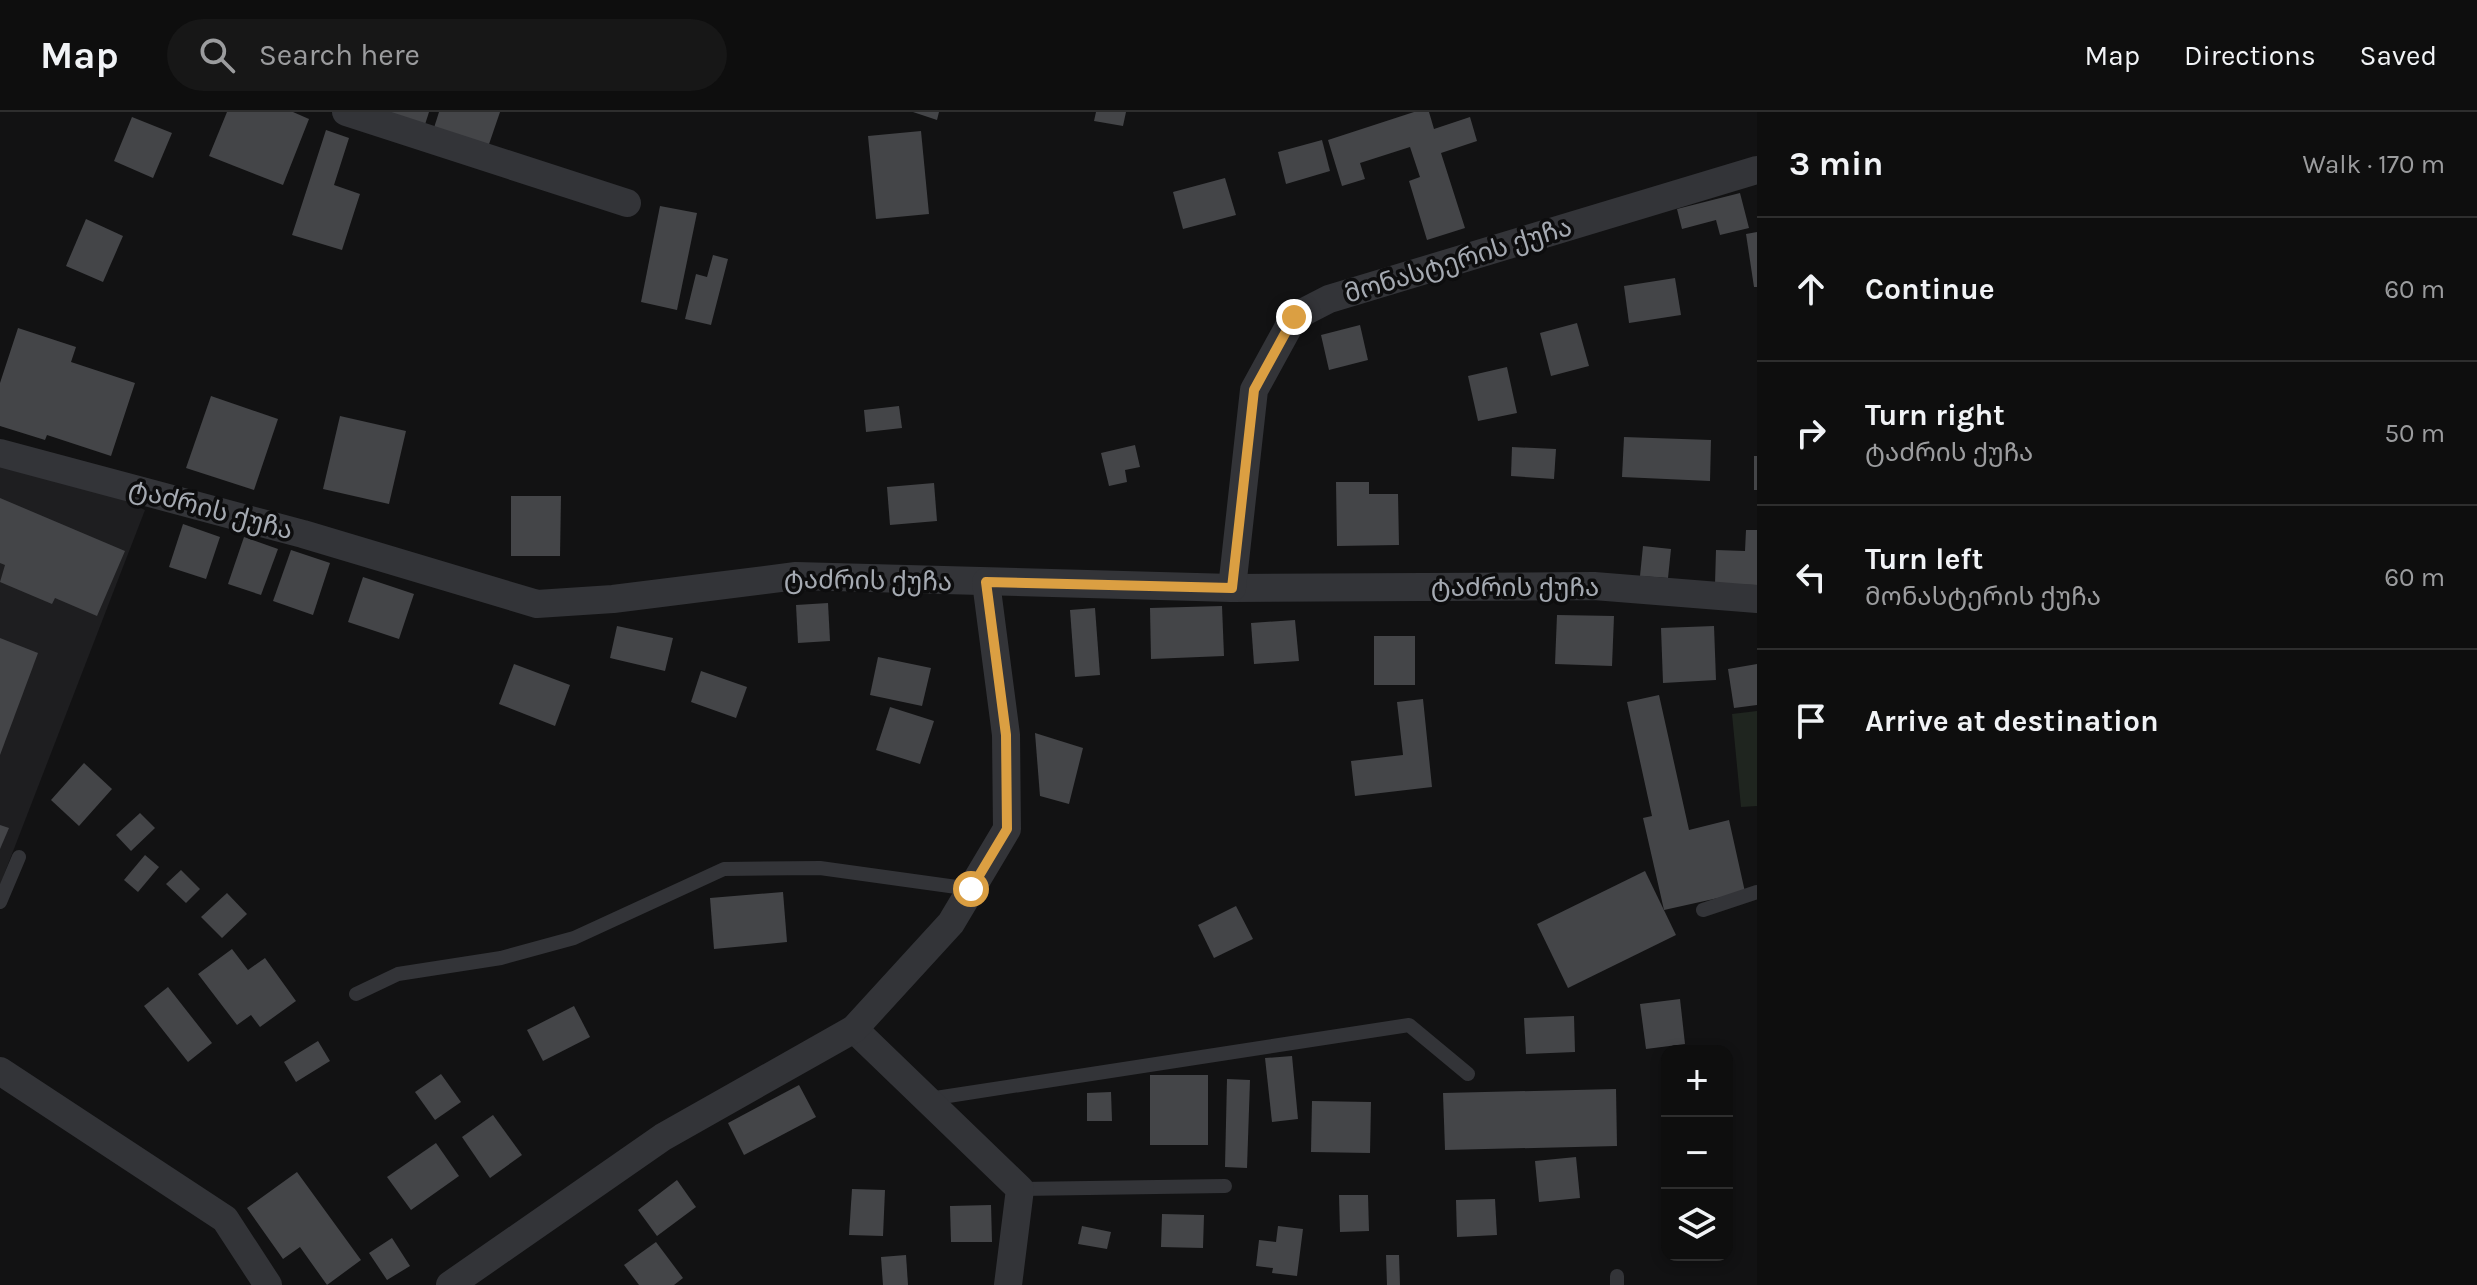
<!DOCTYPE html>
<meta charset="utf-8">
<style>
:root{--surface:#0e0e0e;--page:#171717;--text:#f1f3f6;--muted:#9b9c9e;--line:#2e2e2e}
body{margin:0;font-family:Karla,"Noto Sans Georgian",sans-serif;background:var(--page);color:var(--text)}
.controls{position:absolute;right:24px;bottom:24px;display:grid;overflow:hidden;border-radius:16px;box-shadow:0 4px 12px #0003}
.controls button{width:72px;height:72px;display:grid;place-items:center;padding:0;border:0;border-bottom:2px solid var(--line);background:var(--surface);color:var(--text);font:40px sans-serif}
.stop{position:absolute;width:24px;height:24px;margin:-18px;border:6px solid #db9f42;border-radius:50%;background:#fff}
.stop.end{background:#db9f42;border-color:#fff;box-shadow:0 2px 8px #0008}
.list{margin:0;padding:0;list-style:none}
h2{display:flex;justify-content:space-between;align-items:center;height:104px;margin:0;padding:0 32px;font-size:34px}
h2 small{font-size:26px;font-weight:400;color:var(--muted)}
.list li{display:grid;grid-template-columns:52px 1fr auto;gap:24px;align-items:center;box-sizing:border-box;height:144px;padding:0 32px;border-top:2px solid var(--line)}
.list b{display:block;font-size:30px;white-space:nowrap}
.list p{margin:0;font-size:26px;white-space:nowrap;color:var(--muted)}
.list em{font-size:26px;font-style:normal;color:var(--muted)}
.icon{flex:none;width:44px;height:44px;fill:none;stroke:currentColor;stroke-width:2;stroke-linecap:round;stroke-linejoin:round}
.map{position:relative;flex:none;width:1757px;height:1173px;overflow:hidden}
header{display:flex;align-items:center;gap:48px;box-sizing:border-box;height:112px;padding:0 40px;background:var(--surface);border-bottom:2px solid var(--line)}
header strong{font-size:38px}
nav{display:flex;gap:44px;margin-inline-start:auto;font-size:28px}
.search{width:560px;height:72px;background:var(--page);display:flex;align-items:center;gap:20px;box-sizing:border-box;padding:0 28px;border-radius:44px;color:var(--muted);font-size:30px}
main{display:flex}
aside{flex:1;background:var(--surface)}
.map>svg:first-child{display:block}
.built{fill:#1e1e20}
.green{fill:#1f251f}
.building{fill:#444548}
.lines{fill:none;stroke-linecap:round;stroke-linejoin:round}
.lane{stroke:#333438;stroke-width:14}
.street{stroke:#333438;stroke-width:28}
.route{stroke:#db9f42;stroke-width:10}
.labels{text-anchor:middle;stroke-width:7;stroke-linejoin:round;paint-order:stroke}
.street-label{font-size:26px;fill:#a5aab2;stroke:#0d0d0e}
</style>
<header>
<strong>Map</strong>
<div class="search"><svg class="icon" aria-label="search" viewBox="0 0 24 24"><circle cx="10" cy="10" r="6"/><path d="M15 15l6 6"/></svg>Search here</div>
<nav><a>Map</a><a>Directions</a><a>Saved</a></nav>
</header>
<main>
<div class="map">
<svg width="1757" height="1173" viewBox="0 0 1757 1173">
<rect width="100%" height="100%" fill="#121213"/>
<!-- built -->
<polygon class="built" points="0,330 145,398 0,773"/>
<!-- green -->
<polygon class="green" points="1757,599 1757,694 1741,695 1732,602"/>
<!-- building -->
<g class="building">
<polygon points="227,0 293,0 309,7 283,73 209,44"/>
<polygon points="375,0 429,0 422,22"/>
<polygon points="439,0 500,0 487,38 433,19"/>
<polygon points="913,0 939,0 937,8"/>
<polygon points="1096,0 1126,0 1123,14 1094,9"/>
<polygon points="1414,0 1429,0 1434,17 1470,5 1477,29 1441,41 1465,116 1427,128 1409,69 1420,65 1410,35 1360,51 1365,67 1342,74 1328,28"/>
<polygon points="132,5 172,21 153,66 114,49"/>
<polygon points="326,18 349,26 334,73 360,82 342,138 292,123"/>
<polygon points="921,19 929,102 876,107 868,24"/>
<polygon points="1322,28 1330,59 1286,72 1278,40"/>
<polygon points="1225,66 1236,103 1183,117 1173,80"/>
<polygon points="1740,81 1749,116 1720,123 1716,108 1682,117 1677,97"/>
<polygon points="660,94 697,101 677,198 641,190"/>
<polygon points="86,107 123,124 103,170 66,154"/>
<polygon points="1757,120 1757,175 1754,175 1746,122"/>
<polygon points="713,143 728,147 711,213 685,207 696,162 707,165"/>
<polygon points="1675,166 1681,203 1629,211 1624,174"/>
<polygon points="1577,211 1589,254 1551,264 1540,221"/>
<polygon points="1360,213 1368,248 1329,258 1321,223"/>
<polygon points="18,216 76,235 71,250 135,271 111,344 47,323 45,328 0,314 0,271"/>
<polygon points="1507,255 1517,301 1478,309 1468,264"/>
<polygon points="211,284 278,307 254,378 186,356"/>
<polygon points="899,294 902,316 866,320 864,298"/>
<polygon points="340,304 406,319 389,392 323,377"/>
<polygon points="1624,325 1711,328 1710,369 1622,365"/>
<polygon points="1135,333 1140,355 1125,358 1127,370 1109,374 1101,341"/>
<polygon points="1512,335 1556,337 1554,367 1511,364"/>
<rect x="1754" y="344" width="3" height="34"/>
<polygon points="1336,370 1369,370 1369,382 1398,382 1399,433 1337,434"/>
<polygon points="934,371 937,409 890,413 887,375"/>
<polygon points="511,384 561,384 560,444 511,444"/>
<polygon points="0,386 125,439 97,504 55,486 52,492 0,470 5,453 0,451"/>
<polygon points="183,412 220,425 206,467 169,455"/>
<polygon points="1746,418 1757,418 1757,473 1715,472 1716,438 1745,439"/>
<polygon points="244,425 278,437 261,483 228,472"/>
<polygon points="1643,434 1671,437 1668,466 1640,464"/>
<polygon points="291,438 330,451 313,503 273,489"/>
<polygon points="363,465 414,482 399,527 348,510"/>
<polygon points="828,491 830,529 798,531 796,493"/>
<polygon points="1222,494 1224,544 1151,547 1150,496"/>
<polygon points="1095,496 1100,563 1075,565 1070,498"/>
<polygon points="1557,503 1614,504 1612,554 1555,552"/>
<polygon points="1295,508 1299,549 1254,552 1251,511"/>
<polygon points="617,514 673,526 665,559 610,546"/>
<polygon points="1714,514 1716,568 1663,571 1661,516"/>
<rect x="1374" y="524" width="41" height="49"/>
<polygon points="0,526 38,541 0,643"/>
<polygon points="878,545 931,556 922,594 870,583"/>
<polygon points="514,552 570,573 555,614 499,592"/>
<polygon points="1757,552 1757,593 1734,596 1728,557"/>
<polygon points="701,559 747,575 736,606 691,590"/>
<polygon points="1659,583 1689,718 1729,708 1745,780 1664,798 1643,706 1652,704 1627,590"/>
<polygon points="1423,587 1432,675 1355,684 1351,649 1403,643 1397,590"/>
<polygon points="890,595 934,609 920,652 876,638"/>
<polygon points="1035,621 1083,636 1069,692 1040,684"/>
<polygon points="84,651 112,677 79,714 51,688"/>
<polygon points="140,701 155,716 131,739 116,723"/>
<polygon points="0,713 9,716 0,737"/>
<polygon points="145,743 159,755 138,780 124,768"/>
<polygon points="181,758 200,777 186,791 166,772"/>
<polygon points="1645,759 1676,823 1568,876 1537,812"/>
<polygon points="783,780 787,830 714,837 710,786"/>
<polygon points="227,781 247,802 222,826 201,805"/>
<polygon points="1236,794 1253,827 1214,846 1198,813"/>
<polygon points="232,837 248,858 265,846 296,889 260,915 251,903 237,913 198,862"/>
<polygon points="168,875 212,931 188,950 144,894"/>
<polygon points="1680,887 1685,932 1646,937 1640,892"/>
<polygon points="574,894 590,925 543,949 527,918"/>
<polygon points="1574,904 1575,940 1526,942 1524,906"/>
<polygon points="318,929 330,949 296,970 284,950"/>
<polygon points="1292,944 1298,1007 1272,1010 1265,946"/>
<polygon points="441,962 461,990 435,1008 415,980"/>
<rect x="1150" y="963" width="58" height="70"/>
<polygon points="1227,967 1250,968 1247,1056 1225,1055"/>
<polygon points="799,973 816,1005 744,1043 728,1011"/>
<polygon points="1616,977 1617,1034 1445,1038 1443,981"/>
<polygon points="1111,980 1112,1009 1087,1009 1087,981"/>
<polygon points="1312,989 1371,990 1370,1041 1311,1040"/>
<polygon points="493,1003 522,1043 490,1066 462,1025"/>
<polygon points="436,1031 459,1064 411,1098 387,1065"/>
<polygon points="1576,1045 1580,1086 1539,1090 1535,1049"/>
<polygon points="297,1060 361,1148 327,1173 300,1135 283,1147 247,1096"/>
<polygon points="677,1068 696,1095 657,1124 638,1098"/>
<polygon points="852,1077 885,1078 883,1124 849,1123"/>
<polygon points="1339,1083 1368,1083 1369,1119 1340,1120"/>
<polygon points="1495,1087 1497,1123 1457,1125 1456,1088"/>
<polygon points="991,1093 992,1130 951,1130 950,1094"/>
<polygon points="1162,1102 1204,1103 1203,1136 1161,1135"/>
<polygon points="1082,1114 1111,1120 1107,1137 1078,1132"/>
<polygon points="1278,1114 1303,1117 1297,1164 1272,1161 1273,1156 1256,1154 1259,1128 1276,1130"/>
<polygon points="392,1126 410,1154 387,1168 369,1141"/>
<polygon points="656,1130 683,1166 674,1173 639,1173 624,1153"/>
<polygon points="906,1143 908,1173 883,1173 881,1145"/>
<polygon points="1386,1143 1399,1143 1400,1173 1387,1173"/>
</g>
<g class="lines">
<!-- lane -->
<g class="lane">
<polyline points="0,790 19,745"/>
<polyline points="1703,798 1757,780"/>
<polyline points="356,882 398,862 501,846 574,826 724,757 820,756 971,777"/>
<polyline points="929,987 1409,913 1468,962"/>
<polyline points="1020,1077 1225,1074"/>
<polyline points="1617,1164 1617,1173"/>
</g>
<!-- street -->
<g class="street">
<polyline points="346,0 627,91"/>
<polyline points="0,341 303,422 537,492 613,487 796,464 1232,476 1594,474 1757,487"/>
<polyline points="1232,476 1254,278 1294,205 1329,187 1757,58"/>
<polyline points="854,917 1020,1077 1008,1173"/>
<polyline points="0,959 225,1107 268,1173"/>
<polyline points="450,1173 663,1025 854,917 951,811 1007,717 1006,623 986,470"/>
</g>
</g>
<g class="lines">
<!-- route -->
<polyline class="route" points="971,777 1007,717 1006,623 986,470 1232,476 1254,278 1294,205"/>
</g>
<g class="labels">
<!-- street labels -->
<g class="street-label">
<text transform="translate(1458 148) rotate(-17)" y="9">მონასტერის ქუჩა</text>
<text transform="translate(211 397) rotate(15)" y="9">ტაძრის ქუჩა</text>
<text transform="translate(868 468) rotate(1)" y="9">ტაძრის ქუჩა</text>
<text x="1515" y="484">ტაძრის ქუჩა</text>
</g>
</g>
</svg>
<div class="controls">
<button>+</button>
<button>−</button>
<button><svg class="icon" aria-label="layers" viewBox="0 0 24 24"><path d="M12 4l9 5-9 5-9-5zM3 14l9 5 9-5"/></svg></button>
</div>
<div class="stop" style="left:971px;top:777px"></div>
<div class="stop end" style="left:1294px;top:205px"></div>
</div>
<aside>
<h2>3 min<small>Walk · 170 m</small></h2>
<ul class="list">
<li><svg class="icon" aria-label="ahead" viewBox="0 0 24 24"><path d="M12 20V5M6 11l6-6 6 6"/></svg><div><b>Continue</b></div><em>60 m</em></li>
<li><svg class="icon" aria-label="right" viewBox="0 0 24 24"><path d="M7 20v-9h11M14 6l5 5-5 5"/></svg><div><b>Turn right</b><p>ტაძრის ქუჩა</p></div><em>50 m</em></li>
<li><svg class="icon" aria-label="left" viewBox="0 0 24 24"><path d="M17 20v-9H6M10 6l-5 5 5 5"/></svg><div><b>Turn left</b><p>მონასტერის ქუჩა</p></div><em>60 m</em></li>
<li><svg class="icon" aria-label="arrive" viewBox="0 0 24 24"><path d="M6 21V4h12l-3 4 3 4H6"/></svg><div><b>Arrive at destination</b></div></li>
</ul>
</aside>
</main>
